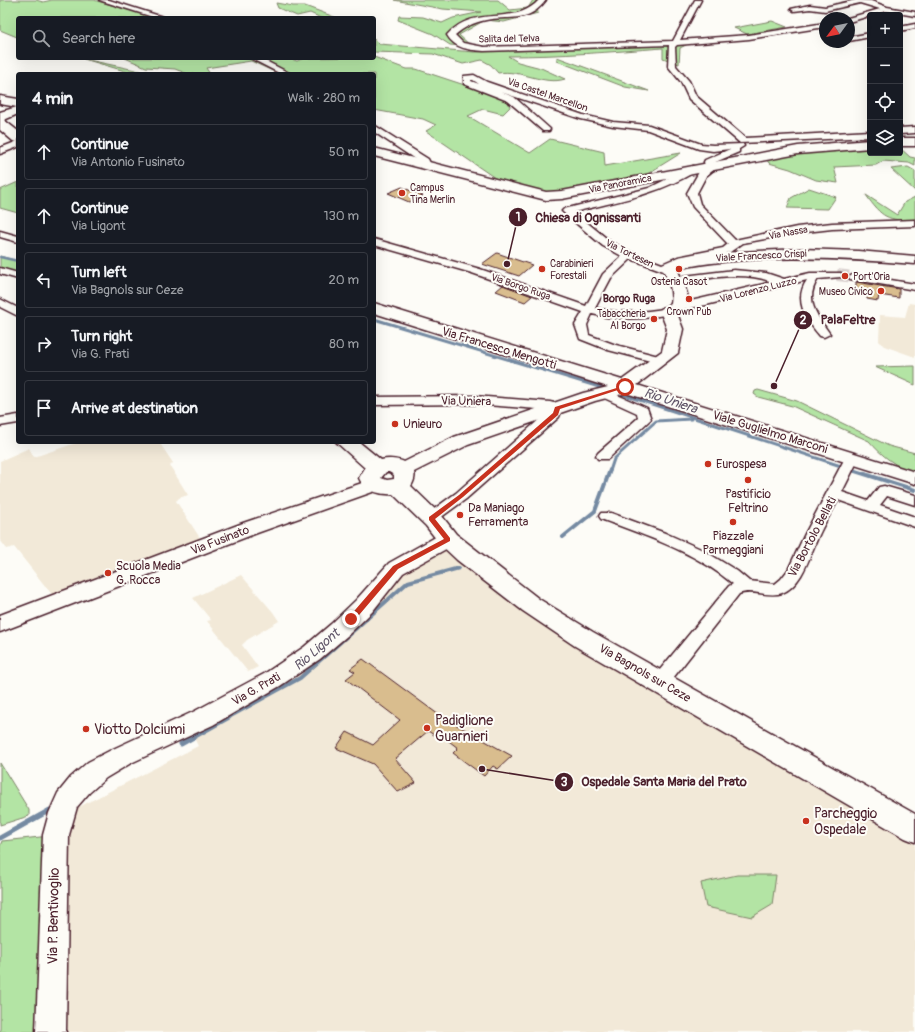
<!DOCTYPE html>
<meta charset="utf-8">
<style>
:root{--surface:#171b24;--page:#20242c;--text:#f1f3f6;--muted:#9ea1a6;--line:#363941}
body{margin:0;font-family:Pangolin,sans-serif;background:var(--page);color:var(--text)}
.controls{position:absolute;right:12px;top:12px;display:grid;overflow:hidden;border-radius:4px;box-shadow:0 4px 16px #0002}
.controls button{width:36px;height:36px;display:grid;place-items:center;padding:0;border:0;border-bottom:1px solid var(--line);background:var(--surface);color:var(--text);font:20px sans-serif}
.compass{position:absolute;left:819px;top:12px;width:36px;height:36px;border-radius:50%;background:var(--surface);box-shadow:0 4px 16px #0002;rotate:237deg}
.stop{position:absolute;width:12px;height:12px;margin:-9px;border:3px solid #c8321e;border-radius:50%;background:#fff}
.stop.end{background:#c8321e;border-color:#fff;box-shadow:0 1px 4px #0008}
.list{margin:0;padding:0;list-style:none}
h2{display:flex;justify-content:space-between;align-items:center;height:52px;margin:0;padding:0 16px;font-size:17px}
h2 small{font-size:13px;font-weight:400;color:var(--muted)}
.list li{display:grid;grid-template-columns:26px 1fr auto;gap:12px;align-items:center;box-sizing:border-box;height:56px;margin:0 8px 8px;padding:0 8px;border:1px solid var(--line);border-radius:4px}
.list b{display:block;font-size:15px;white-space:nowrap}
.list p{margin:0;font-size:13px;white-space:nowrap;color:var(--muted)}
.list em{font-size:13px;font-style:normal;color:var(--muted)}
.icon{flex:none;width:22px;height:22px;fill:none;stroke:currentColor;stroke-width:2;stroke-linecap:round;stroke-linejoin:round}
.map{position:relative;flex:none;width:915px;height:1032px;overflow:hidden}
.search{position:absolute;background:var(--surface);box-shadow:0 4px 16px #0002;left:16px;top:16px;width:360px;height:44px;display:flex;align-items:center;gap:10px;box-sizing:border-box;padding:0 14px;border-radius:4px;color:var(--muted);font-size:15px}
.panel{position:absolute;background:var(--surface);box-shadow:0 4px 16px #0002;left:16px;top:72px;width:360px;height:372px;border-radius:4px}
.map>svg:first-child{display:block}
.built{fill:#f2e9d8}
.green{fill:#b3e4a4;stroke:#7e8268}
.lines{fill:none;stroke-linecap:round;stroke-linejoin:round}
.stream-far3{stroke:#748aa2;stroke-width:2.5}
.stream-far2{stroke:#748aa2;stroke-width:3}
.stream-far1{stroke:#748aa2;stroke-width:4}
.stream{stroke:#748aa2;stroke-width:5}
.building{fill:#d9bd8e;stroke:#4a1f2b}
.street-tunnel-far1{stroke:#d9d0ce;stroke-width:10;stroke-dasharray:10 4.5;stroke-linecap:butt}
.street-tunnel{stroke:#d9d0ce;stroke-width:12;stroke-dasharray:12 6;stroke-linecap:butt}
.street-casing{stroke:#4a1f2b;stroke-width:3}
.secondary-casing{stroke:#4a1f2b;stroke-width:3}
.primary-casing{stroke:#4a1f2b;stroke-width:3}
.street{fill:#fdfcf7;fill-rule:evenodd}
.secondary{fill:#fdfcf7;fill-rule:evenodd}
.primary{fill:#fdfcf7;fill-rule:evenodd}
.route{fill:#c8321e}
.poi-dot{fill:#c8321e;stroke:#fdfcf7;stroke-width:1.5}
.labels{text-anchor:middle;stroke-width:4;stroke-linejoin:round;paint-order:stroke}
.far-street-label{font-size:10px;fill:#4a1f2b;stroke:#fdfcf7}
.far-poi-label{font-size:10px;fill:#4a1f2b;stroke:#fdfcf7;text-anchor:start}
.far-neighbourhood-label{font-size:11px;font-weight:bold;fill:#4a1f2b;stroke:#fdfcf7}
.street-label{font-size:12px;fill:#4a1f2b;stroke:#fdfcf7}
.poi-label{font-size:12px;fill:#4a1f2b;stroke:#fdfcf7;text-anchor:start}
.water-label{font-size:13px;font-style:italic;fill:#5f5467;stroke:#fdfcf7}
.near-poi-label{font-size:14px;fill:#4a1f2b;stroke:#fdfcf7;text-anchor:start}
.near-street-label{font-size:14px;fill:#4a1f2b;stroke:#fdfcf7}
.leader{fill:none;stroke:#4a1f2b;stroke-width:1.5}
.callout-dot{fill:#4a1f2b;stroke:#fdfcf7;stroke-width:1.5}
.mark-label{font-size:12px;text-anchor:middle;font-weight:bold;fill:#fff}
.callout-label{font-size:13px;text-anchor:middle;font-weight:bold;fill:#4a1f2b;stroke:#fdfcf7;stroke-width:4;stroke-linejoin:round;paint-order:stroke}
</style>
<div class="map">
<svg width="915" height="1032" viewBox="0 0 915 1032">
<rect width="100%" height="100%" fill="#fdfcf7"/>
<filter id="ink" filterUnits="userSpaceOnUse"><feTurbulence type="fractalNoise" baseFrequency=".025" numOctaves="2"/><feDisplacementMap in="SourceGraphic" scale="8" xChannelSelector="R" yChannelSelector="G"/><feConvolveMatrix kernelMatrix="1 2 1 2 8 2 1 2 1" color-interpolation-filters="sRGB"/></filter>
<g filter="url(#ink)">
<!-- built -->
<g class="built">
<polygon points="909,303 915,304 915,357 884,346 879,341 880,315 905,317"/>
<polygon points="79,442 159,442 173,463 170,466 188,495 179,498 176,501 202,541 58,602 14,547 7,549 0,540 0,461 29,448 34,457"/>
<polygon points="445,548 915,828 915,1032 66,1032 67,848 71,828 77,808 198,746 191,732 222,716 398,574"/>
<polygon points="241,575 273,612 279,621 247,640 242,645 258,667 248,672 207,621 211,620 193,598"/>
</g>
<!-- green -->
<g class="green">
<polygon points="0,0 36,0 43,2 52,0 94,0 156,18 18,18 17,37 0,30"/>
<polygon points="394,0 498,0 510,10 528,8 533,0 536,0 538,13 504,22 485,20 459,35 472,47 450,45 433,34 398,20 399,16 423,17 442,23 453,18 481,12 443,9"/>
<polygon points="276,3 293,6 305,6 337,18 321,18 310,13 297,16 278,8"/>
<polygon points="772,21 787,27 747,34 734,28"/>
<path d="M374 39 379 44 474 52 729 40 688 44 680 48 679 64 663 58V48C611 52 560 56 508 56L518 62 541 68 565 79C544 86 521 69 498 73L491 65 482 60 463 64 433 54 374 52Z"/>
<polygon points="374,57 406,69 416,69 507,99 510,107 503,114 483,109 468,116 530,153 550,139 604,152 605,166 681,153 644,176 547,194 495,178 426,131 436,125 423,119 374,110 374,74 279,74 251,61 206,68 210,74 188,74 175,69 146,67 125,58 288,58 297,61 304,58"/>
<polygon points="557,57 649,91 625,87 557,61"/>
<polygon points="84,59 154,74 135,74"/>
<polygon points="870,147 870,153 900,153 900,148 910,157 915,158 915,166 909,163 883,161 876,165 834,167 838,183 816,180 790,169 769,163 766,159 792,154"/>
<polygon points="908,167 915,171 915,191 891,169"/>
<polygon points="18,182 18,213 0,208 0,190"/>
<polygon points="809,188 836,197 828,209 787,208 791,198"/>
<path d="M866 195 897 215 905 202 915 197V221C887 220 882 218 866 195Z"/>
<polygon points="0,256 18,261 18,276 0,270"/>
<polygon points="915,366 915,385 875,367"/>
<path d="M758 390 797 401 889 446 915 453V473C896 467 882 456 869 441L792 406 758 397 754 394 755 391Z"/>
<polygon points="0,763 29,810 29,816 0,825"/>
<polygon points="50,836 44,1032 0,1032 0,846 2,841"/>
<polygon points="737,875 776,875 772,905 752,917 706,907 701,883"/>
</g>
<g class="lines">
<!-- stream-far3 -->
<polyline class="stream-far3" points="0,257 18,261"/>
<!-- stream-far2 -->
<g class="stream-far2">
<polyline points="374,319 606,389"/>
<polyline points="618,393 844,467"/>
<polyline points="850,469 855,471"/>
<polyline points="610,471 614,459 656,421 691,419"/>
</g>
<!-- stream-far1 -->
<g class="stream-far1">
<polyline points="852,470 915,490"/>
<polyline points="563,537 595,511 610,470"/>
<polyline points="227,718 300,678 408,582 459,568"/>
</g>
<!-- stream -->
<g class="stream">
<polyline points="181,744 229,717"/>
<polyline points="0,838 50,810"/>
</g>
</g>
<!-- building -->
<g class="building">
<polygon points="402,187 423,196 409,202 388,193"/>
<polygon points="497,253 523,262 532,265 519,276 482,264"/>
<polygon points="856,282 899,289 899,298 879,295 878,301 867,299 867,291 856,290"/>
<polygon points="503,285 532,296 525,302 496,291"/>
<polygon points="363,659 439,715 512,756 498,769 493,766 484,776 453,753 458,748 437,732 434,735 428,731 395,759 416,783 398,792 373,764 336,748 347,732 373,745 400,720 346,679 355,672 350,669"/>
</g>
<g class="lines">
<!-- street-tunnel-far1 -->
<polyline class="street-tunnel-far1" points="837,275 842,276"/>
<!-- street-tunnel -->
<polyline class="street-tunnel" points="837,275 854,277"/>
<!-- street casing -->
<g class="street-casing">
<g id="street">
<polygon points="99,0 109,0 166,18 156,18"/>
<path d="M539 0H546C528 24 511 15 486 20 474 22 463 28 455 35L463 43 484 47 673 41 695 0H701L680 40 749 35 825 23V27L749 39 677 45 675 47 676 66 689 81 696 96 745 138 870 131V137L740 143 689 99 681 82 668 66 669 45 484 51C470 50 455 49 447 35 476 3 514 28 539 0Z"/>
<polygon points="856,0 871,1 887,7 915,12 915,16 886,11 849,22 848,18 880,9 860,3 825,11 810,9 794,11 791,9 810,5 825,7"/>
<polygon points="915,24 915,28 900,31 900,27"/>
<polygon points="870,33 870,37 849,41 849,37"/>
<polygon points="250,58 260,58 291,74 281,74"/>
<path d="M474 75 487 82 583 115 613 122 649 125 701 144 713 145 743 144 744 146 739 149V152L713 163 716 168 706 176 697 193 700 204 735 240 797 227 832 223 915 220V226L832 229 797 233 743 243 730 252 685 261 673 268 674 270 673 272 669 273 631 259 611 278 595 308C620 314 643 313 668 308L674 311 672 313C645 320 620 321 592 314L587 325 589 335 616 345 666 358 668 360 662 364 608 350 580 339 575 325 583 312 472 273 374 245V239L480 269 586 306 603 274 622 256 603 246 564 213 562 211 564 209 649 188 693 166 696 167V171C657 195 618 201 574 212L611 242 633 253 662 264 678 257 723 248 728 244 693 207 687 193 699 172 706 168 704 162 705 160 730 149 713 151 699 149 648 130 613 126 581 119 501 92 514 97 550 129 549 131H543L508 101 464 84V76ZM471 80H473L479 84 471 81Z"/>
<polygon points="374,125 428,159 432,167 431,169 425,169 421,163 374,132"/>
<polygon points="915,127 915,133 900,134 900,128"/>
<polygon points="18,141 18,147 0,154 0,148"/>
<polygon points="0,231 18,236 18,242 0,237"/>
<polygon points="0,268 18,273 18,279 0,274"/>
<path d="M734 270 766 273 784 279 810 273H841L842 275 841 277 818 279C804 300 817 316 830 334L824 337 820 336C806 320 793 300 807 280L706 305 678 310 673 307 678 304 772 282C742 270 707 279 676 283L671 280 676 277Z"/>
<polygon points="854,274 915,284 915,290 850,279 849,277"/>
<polygon points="0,299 18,308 18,316 0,307"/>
<polygon points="606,390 647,408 651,419 608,459 598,459 596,456 598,453 638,418 637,413 602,397 600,394 602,391"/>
<polygon points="474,396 550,402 561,405 563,408 559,417 466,499 436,521 426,521 424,518 426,515 456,493 550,410 474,404 374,405 374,397"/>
<polygon points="18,415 18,423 0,426 0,418"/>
<path d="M852 454 857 455 859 458 842 492 868 501 879 487 884 486 915 495V505L887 496 880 505 915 517V527L838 500C832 512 824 523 819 535 810 554 803 585 782 593 768 598 752 588 739 594L666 687 660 688 654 687 652 682 654 677 729 586 733 584C696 552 646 536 601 519L599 516 601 513H611L665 533 703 550 737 571 749 581 775 584 781 579 788 570 805 534 845 458 847 455Z"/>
</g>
</g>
<!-- secondary casing -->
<g class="secondary-casing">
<g id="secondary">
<path d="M801 249 858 251 915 256V264C864 260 814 257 763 259 734 261 706 262 678 269 680 283 700 304 677 313L683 329 678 353 637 385 915 472V484L626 393 595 401 468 445 410 474 403 476 396 474 393 470 396 466 454 437 583 393 608 387 374 313V303L622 380 662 351 667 329 660 311 662 308 671 304C673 291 669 281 663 270L668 263 718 253Z"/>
<polygon points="374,479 381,481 384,485 381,489 257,533 0,632 0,615 243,523"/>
<polygon points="448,532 455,534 458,539 455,544 403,573 372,612 347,636 320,659 280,686 213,725 131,763 106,778 89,793 77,807 69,835 66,1032 36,1032 43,835 49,813 58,793 71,777 88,762 113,749 195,711 264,674 304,647 331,624 356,600 389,563 441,534"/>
</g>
</g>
<!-- primary casing -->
<g class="primary-casing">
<g id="primary">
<polygon points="0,96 18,99 18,114 4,120 18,131 18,142 13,141 0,130 0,112 17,107 0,104"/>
<rect x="900" y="138" width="15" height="8"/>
<polygon points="870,140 870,148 798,154 562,199 546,200 374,156 374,148 546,192 562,191 798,146"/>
<path d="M336 442H359L381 460C398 456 424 465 411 486L442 516 456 534 539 599 593 632 915 814V842L905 838 575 646 523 611 457 560 440 544 426 526 393 494C381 495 364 491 359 478L365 468ZM386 472H389L394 475V479L387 480 381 478Z"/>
</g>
</g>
<!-- street -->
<use href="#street" class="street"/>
<!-- secondary -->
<use href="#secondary" class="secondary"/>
<!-- primary -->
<use href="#primary" class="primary"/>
</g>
</g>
<!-- route -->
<polygon class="route" points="623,386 627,387 560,409 558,415 463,497 435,519 450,538 450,541 398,569 354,621 349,621 349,617 393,566 444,539 429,520 429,517 459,495 553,413 555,407"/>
<!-- markers -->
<g class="poi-dot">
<circle cx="402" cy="193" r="4"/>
<circle cx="542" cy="269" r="4"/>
<circle cx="679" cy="269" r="4"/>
<circle cx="845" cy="276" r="4"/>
<circle cx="881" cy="291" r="4"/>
<circle cx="689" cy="299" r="4"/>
<circle cx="654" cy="319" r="4"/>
<circle cx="395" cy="424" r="4"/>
<circle cx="708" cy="464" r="4"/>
<circle cx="748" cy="480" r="4"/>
<circle cx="460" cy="515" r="4"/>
<circle cx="733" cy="522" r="4"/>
<circle cx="108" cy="573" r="4"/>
<circle cx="427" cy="728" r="4"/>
<circle cx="86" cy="729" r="4"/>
<circle cx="806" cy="821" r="4"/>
</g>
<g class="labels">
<!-- far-street labels -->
<g class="far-street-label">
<text transform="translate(509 38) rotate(-1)" y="4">Salita del Telva</text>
<text transform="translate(548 94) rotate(19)" y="4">Via Castel Marcellon</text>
<text transform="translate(620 183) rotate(-11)" y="4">Via Panoramica</text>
<text transform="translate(788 232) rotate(-10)" y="4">Via Nassa</text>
<text transform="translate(630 253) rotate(26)" y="4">Via Tortesen</text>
<text transform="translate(761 255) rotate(-3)" y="4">Viale Francesco Crispi</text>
<text transform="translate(521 286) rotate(19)" y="4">Via Borgo Ruga</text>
<text transform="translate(758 289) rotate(-14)" y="4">Via Lorenzo Luzzo</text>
</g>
<!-- far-poi labels -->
<g class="far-poi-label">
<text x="410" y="191">Campus<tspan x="410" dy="12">Tina Merlin</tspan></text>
<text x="550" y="267">Carabinieri<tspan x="550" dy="12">Forestali</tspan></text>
<text x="853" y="280">Port'Oria</text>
<text x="679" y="285" text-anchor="middle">Osteria Casot</text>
<text x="873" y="295" text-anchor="end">Museo Civico</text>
<text x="689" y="315" text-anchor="middle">Crown Pub</text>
<text x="646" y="317" text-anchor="end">Tabaccheria<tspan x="646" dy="12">Al Borgo</tspan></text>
</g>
<!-- far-neighbourhood labels -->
<g class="far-neighbourhood-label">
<text x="629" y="302">Borgo Ruga</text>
</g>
<!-- street labels -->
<g class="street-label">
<text transform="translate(499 348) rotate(17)" y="4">Via Francesco Mengotti</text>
<text transform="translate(466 401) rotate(1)" y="4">Via Uniera</text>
<text transform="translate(770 432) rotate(17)" y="4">Viale Guglielmo Marconi</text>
<text transform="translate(812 537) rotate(-62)" y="4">Via Bortolo Bellati</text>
<text transform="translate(220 540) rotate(-21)" y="4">Via Fusinato</text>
<text transform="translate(645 673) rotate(30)" y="4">Via Bagnols sur Ceze</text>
<text transform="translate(256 689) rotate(-30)" y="4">Via G. Prati</text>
</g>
<!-- poi labels -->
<g class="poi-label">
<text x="403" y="428">Unieuro</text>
<text x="716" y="468">Eurospesa</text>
<text x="748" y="498" text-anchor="middle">Pastificio<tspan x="748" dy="14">Feltrino</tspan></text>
<text x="468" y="512">Da Maniago<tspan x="468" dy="14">Ferramenta</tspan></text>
<text x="733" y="540" text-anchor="middle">Piazzale<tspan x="733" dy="14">Parmeggiani</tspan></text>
<text x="116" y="570">Scuola Media<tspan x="116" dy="14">G. Rocca</tspan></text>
</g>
<!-- water labels -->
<g class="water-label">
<text transform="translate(671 400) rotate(18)" y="5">Rio Uniera</text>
<text transform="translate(316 649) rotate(-41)" y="5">Rio Ligont</text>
</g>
<!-- near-poi labels -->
<g class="near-poi-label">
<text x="435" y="725">Padiglione<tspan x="435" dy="16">Guarnieri</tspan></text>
<text x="94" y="734">Viotto Dolciumi</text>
<text x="814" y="818">Parcheggio<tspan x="814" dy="16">Ospedale</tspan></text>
</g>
<!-- near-street labels -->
<g class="near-street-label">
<text transform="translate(53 916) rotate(-89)" y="5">Via P. Bentivoglio</text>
</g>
</g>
<!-- callouts -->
<path class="leader" d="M507 264L518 217M774 386L803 320M482 769L564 782"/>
<g class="callout-dot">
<circle cx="507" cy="264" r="4"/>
<circle cx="774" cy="386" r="4"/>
<circle cx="482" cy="769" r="4"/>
<circle cx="518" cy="217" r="10"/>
<circle cx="803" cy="320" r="10"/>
<circle cx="564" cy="782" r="10"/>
</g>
<g class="mark-label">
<text x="518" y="221">1</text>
<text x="803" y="324">2</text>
<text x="564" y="786">3</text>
</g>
<g class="callout-label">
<text x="588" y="222">Chiesa di Ognissanti</text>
<text x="848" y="324">PalaFeltre</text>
<text x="664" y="786">Ospedale Santa Maria del Prato</text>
</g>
</svg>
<div class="controls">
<button>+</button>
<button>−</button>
<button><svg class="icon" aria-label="locate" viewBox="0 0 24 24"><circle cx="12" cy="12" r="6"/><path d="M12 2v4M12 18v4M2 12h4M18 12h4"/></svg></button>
<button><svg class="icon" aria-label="layers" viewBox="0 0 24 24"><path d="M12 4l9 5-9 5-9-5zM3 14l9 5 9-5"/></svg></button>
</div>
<svg class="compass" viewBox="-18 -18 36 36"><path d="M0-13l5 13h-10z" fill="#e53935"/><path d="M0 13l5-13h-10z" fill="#9ea1a6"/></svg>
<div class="stop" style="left:625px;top:387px"></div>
<div class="stop end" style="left:351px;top:619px"></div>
<div class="search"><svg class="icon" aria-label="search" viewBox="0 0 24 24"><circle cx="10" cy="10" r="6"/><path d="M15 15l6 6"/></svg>Search here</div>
<section class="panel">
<h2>4 min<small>Walk · 280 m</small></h2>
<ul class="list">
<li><svg class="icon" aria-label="ahead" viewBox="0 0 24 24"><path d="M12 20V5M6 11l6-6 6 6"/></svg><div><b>Continue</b><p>Via Antonio Fusinato</p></div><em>50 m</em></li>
<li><svg class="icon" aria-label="ahead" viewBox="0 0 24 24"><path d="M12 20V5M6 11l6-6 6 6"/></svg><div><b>Continue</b><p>Via Ligont</p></div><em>130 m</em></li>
<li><svg class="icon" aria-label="left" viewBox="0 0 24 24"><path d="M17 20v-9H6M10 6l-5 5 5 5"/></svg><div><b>Turn left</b><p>Via Bagnols sur Ceze</p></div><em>20 m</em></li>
<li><svg class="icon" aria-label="right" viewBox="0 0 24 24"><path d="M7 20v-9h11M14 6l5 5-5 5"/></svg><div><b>Turn right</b><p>Via G. Prati</p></div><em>80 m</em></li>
<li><svg class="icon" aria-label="arrive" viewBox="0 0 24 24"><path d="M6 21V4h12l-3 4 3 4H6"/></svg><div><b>Arrive at destination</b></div></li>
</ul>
</section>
</div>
